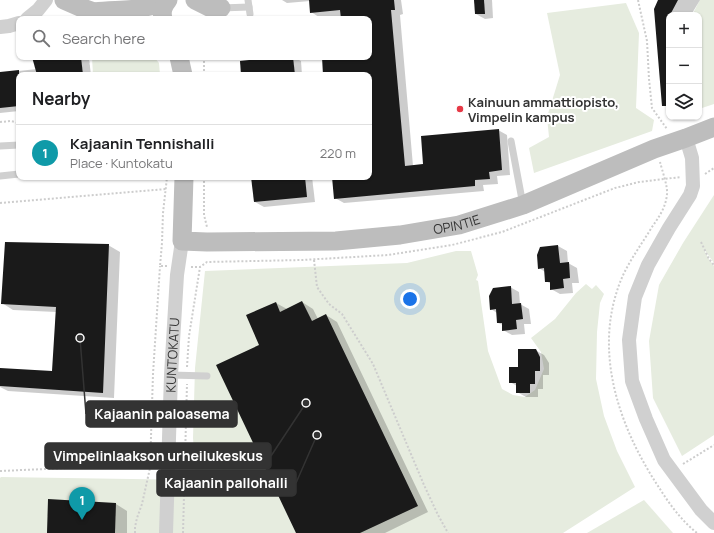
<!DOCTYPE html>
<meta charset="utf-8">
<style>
:root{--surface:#fff;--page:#f6f6f6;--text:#202124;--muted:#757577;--line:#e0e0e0;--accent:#7c3aed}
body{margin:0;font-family:Manrope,sans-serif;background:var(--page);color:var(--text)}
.controls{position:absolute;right:12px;top:12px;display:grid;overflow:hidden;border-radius:8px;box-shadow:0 1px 3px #0004}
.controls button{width:36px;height:36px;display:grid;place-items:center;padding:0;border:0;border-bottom:1px solid var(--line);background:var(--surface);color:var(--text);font:20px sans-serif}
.you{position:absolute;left:410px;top:299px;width:14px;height:14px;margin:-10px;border:3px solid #fff;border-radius:50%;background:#1a73e8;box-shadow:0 0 0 6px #1a73e833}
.badge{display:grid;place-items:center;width:26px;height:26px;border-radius:50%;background:var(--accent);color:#fff;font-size:13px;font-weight:700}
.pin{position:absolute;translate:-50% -33px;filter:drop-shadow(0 1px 2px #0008)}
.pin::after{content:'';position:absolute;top:21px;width:14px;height:12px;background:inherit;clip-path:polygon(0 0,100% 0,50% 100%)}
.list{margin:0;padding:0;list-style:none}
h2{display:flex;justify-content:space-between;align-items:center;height:52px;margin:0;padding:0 16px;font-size:17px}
h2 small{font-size:13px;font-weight:400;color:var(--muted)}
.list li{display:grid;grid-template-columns:26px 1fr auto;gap:12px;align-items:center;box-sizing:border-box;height:56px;padding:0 16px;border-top:1px solid var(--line)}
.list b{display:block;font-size:15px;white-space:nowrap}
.list p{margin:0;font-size:13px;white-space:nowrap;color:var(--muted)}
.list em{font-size:13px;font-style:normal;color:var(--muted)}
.icon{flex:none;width:22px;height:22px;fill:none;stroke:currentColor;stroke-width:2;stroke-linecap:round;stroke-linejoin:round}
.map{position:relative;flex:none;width:714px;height:533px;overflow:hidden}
.search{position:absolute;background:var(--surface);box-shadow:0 1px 3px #0004;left:16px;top:16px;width:356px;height:44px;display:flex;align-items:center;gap:10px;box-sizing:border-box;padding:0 14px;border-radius:8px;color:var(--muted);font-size:15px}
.panel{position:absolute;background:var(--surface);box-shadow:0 1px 3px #0004;left:16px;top:72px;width:356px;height:108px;border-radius:8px}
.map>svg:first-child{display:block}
.green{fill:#e6ecdf}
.shadow{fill:#0003}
.building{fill:#1a1a1a}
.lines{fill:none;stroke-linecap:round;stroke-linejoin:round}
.path{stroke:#cdcdcd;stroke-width:2;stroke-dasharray:2 2;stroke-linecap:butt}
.lane{stroke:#d0d0d0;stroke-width:7}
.street{stroke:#d0d0d0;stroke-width:14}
.secondary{stroke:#bdbdbd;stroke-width:19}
.poi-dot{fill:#e63946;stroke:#fff;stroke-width:1.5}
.labels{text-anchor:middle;stroke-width:4;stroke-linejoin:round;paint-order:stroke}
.poi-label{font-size:13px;font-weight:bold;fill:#333;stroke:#fff;text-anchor:start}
.street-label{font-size:13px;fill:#333;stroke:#fff}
.leader{fill:none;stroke:#333;stroke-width:1.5}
.callout-dot{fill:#333;stroke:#fff;stroke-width:1.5}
.callout{fill:#333;stroke:#333;stroke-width:1.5}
.callout-label{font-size:14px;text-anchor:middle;font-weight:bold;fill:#fff}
</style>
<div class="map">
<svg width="714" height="533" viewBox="0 0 714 533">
<rect width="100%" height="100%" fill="#fff"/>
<!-- green -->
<g class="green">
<polygon points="700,0 714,0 714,104 699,109 699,15 692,15"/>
<polygon points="626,3 639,33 636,108 654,120 652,131 534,173 529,148 549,137 547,117 560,75 547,13"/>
<polygon points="92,57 154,57 159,63 160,75 93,75"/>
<polygon points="714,195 714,263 703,248 709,259 714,266 714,435 682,456 653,398 649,341 659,285 683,243"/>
<polygon points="456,251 471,251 478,275 476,280 478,281 488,351 502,389 513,395 525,397 535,390 544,369 541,352 531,338 555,319 576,293 586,284 592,289 596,285 604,294 600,303 597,332 596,379 604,416 617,451 635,487 563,533 0,533 0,478 1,477 196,480 193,438 195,368 205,271 407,263"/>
<polygon points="644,500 673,533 587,533"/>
</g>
<!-- shadow -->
<g class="shadow">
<polygon points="282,0 401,0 403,14 400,15 413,166 424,165 498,130 507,135 510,175 497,176 498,184 483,185 484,191 344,203 335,198 333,177 369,177 369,75 324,75 323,57 369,57 369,19 319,19 319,17 311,12 310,1 287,3"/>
<polygon points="475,0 492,0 493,18 485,19 476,14"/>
<polygon points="660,0 700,0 691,15 669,15 669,95"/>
<polygon points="33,57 85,57 89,59 91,75 19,75 19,111 0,113 0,73 37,69"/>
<polygon points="287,57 293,57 301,61 302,75 242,75"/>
<polygon points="252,177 312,177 315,202 264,207 255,202"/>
<polygon points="108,245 120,252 114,398 8,391 0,387 0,369 53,372 56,312 13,310 2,303"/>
<polygon points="558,246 567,251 568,263 577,268 579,283 572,283 573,293 560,294 551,289 551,284 546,281 545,272 539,268 541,248"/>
<polygon points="510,287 519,292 520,304 529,309 531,324 524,324 525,334 512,335 503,330 503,325 498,323 497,313 491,309"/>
<polygon points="302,302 313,309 318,319 326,315 337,322 428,512 385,533 297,533 260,345 276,303 287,309"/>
<polygon points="535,350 544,355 549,363 549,375 543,375 543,389 538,389 538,397 526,397 517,392 517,386 510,382 519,368"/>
<polygon points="116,504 127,511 127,533 48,533"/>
</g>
<!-- building -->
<g class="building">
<polygon points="309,0 394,0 395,10 391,10 405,166 423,164 421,136 499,129 502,170 489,172 490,179 475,180 475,186 334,199 332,177 369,177 369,75 323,75 322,57 369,57 369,19 341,19 340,10 310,13"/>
<polygon points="474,0 484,0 485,14 475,14"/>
<polygon points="658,0 678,0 670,15 669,15 669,106 662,106 654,9"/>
<polygon points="32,57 81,57 83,75 37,75"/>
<polygon points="277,57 293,57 295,75 241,75 240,61"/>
<polygon points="19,70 19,106 0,108 0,72"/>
<polygon points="251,177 305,177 307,197 254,202"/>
<polygon points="5,242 109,244 103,393 0,386 0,368 52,371 56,307 1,304"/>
<polygon points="558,245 560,263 569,262 570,278 563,279 564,288 550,290 550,282 545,282 544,268 538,269 537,255 540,247"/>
<polygon points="511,286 512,304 521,303 523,319 516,320 517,329 502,331 502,323 497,323 496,309 490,310 489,296 493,288"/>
<polygon points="302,301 312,321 326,314 418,506 360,533 296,533 216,365 259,345 246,315 276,302 280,312"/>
<polygon points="518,349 536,349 540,357 540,371 535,371 535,384 530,384 530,393 516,393 516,383 509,383 509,367 518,367"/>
<polygon points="48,499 116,503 115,533 47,533"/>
</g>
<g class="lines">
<!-- path -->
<g class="path">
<polyline points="638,0 647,41 649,79 652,108 667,129"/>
<polyline points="88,57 89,75"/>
<polyline points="204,75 204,57"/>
<polyline points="0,122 11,121 19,123"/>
<path d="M660 162C662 170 668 187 667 194 666 207 659 217 652 227 640 247 625 266 618 288 594 357 621 431 660 489 670 505 682 521 697 533"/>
<polyline points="705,174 714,168"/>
<polyline points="204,177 204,215 207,227"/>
<polyline points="0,203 166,189"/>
<polyline points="701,242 709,259 714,265"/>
<polyline points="314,260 317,287 329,304 342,314 373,364 424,485 438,515 448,533"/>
<polyline points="167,266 160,266 162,243 163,213 167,177"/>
<polyline points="191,267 200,267 207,262 302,260 388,255 452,245 502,232 615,188 639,182 681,177"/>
<polyline points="187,367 189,336 200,267"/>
<polyline points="683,464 714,445"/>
<polyline points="0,471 135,465 150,461"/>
<polyline points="135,533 135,527 137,518 142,504 150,468 153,374 160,266"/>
<polyline points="183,533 187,384"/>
</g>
<!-- lane -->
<g class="lane">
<polyline points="248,0 250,14"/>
<polyline points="221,8 249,7"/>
<polyline points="511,141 523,205"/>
<polyline points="0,146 19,145"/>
<polyline points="0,176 19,174"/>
<polyline points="171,375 207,376"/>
</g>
<!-- street -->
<g class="street">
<polyline points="27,19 38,10 46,0"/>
<polyline points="0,27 9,26 19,23"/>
<polyline points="686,138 692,158 693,186 690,195 669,228 648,265 635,297 629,340 632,381 646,419 664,460 701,510 714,523"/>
<path id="s1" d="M166 533 171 375 177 275 182 241"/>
</g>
<!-- secondary -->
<g class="secondary">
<polyline points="64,0 80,7 105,16"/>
<polyline points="195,0 209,7 221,8"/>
<path d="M95 12C109 10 122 11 136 9 147 8 157 4 167 0"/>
<path d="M163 19C161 11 163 6 168 0"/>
<polyline points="179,57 183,75"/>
<path id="s2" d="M184 177 182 241 207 242 336 241 400 235 459 225 523 205 654 149 686 138 714 127"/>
</g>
</g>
<!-- markers -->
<circle class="poi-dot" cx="460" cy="109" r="4"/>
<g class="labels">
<!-- poi labels -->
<g class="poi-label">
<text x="468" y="107">Kainuun ammattiopisto,<tspan x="468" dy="15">Vimpelin kampus</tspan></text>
</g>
<!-- street labels -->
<g class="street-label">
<text dy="5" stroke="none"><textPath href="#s2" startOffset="340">OPINTIE</textPath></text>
<text dy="5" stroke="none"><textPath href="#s1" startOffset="178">KUNTOKATU</textPath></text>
</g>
</g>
<!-- callouts -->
<path class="leader" d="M80 338L86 414M306 403L271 456M317 435L296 483"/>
<g class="callout-dot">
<circle cx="80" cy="338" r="4"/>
<circle cx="306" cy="403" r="4"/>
<circle cx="317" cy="435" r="4"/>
</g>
<g class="callout">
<rect x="86" y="401" width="151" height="26" rx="4"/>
<rect x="45" y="443" width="226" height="26" rx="4"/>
<rect x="157" y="470" width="139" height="26" rx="4"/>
</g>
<g class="callout-label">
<text x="162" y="419">Kajaanin paloasema</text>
<text x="158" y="461">Vimpelinlaakson urheilukeskus</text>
<text x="226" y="488">Kajaanin pallohalli</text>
</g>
</svg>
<div class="controls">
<button>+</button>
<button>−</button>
<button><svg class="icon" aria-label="layers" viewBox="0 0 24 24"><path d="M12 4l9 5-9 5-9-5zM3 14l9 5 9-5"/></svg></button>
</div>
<div class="you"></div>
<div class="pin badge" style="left:82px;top:520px;background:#0f9aa8">1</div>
<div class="search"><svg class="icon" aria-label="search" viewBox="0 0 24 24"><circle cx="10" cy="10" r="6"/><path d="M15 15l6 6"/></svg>Search here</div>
<section class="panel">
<h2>Nearby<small></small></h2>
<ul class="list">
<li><span class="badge" style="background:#0f9aa8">1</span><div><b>Kajaanin Tennishalli</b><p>Place · Kuntokatu</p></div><em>220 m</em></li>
</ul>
</section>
</div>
